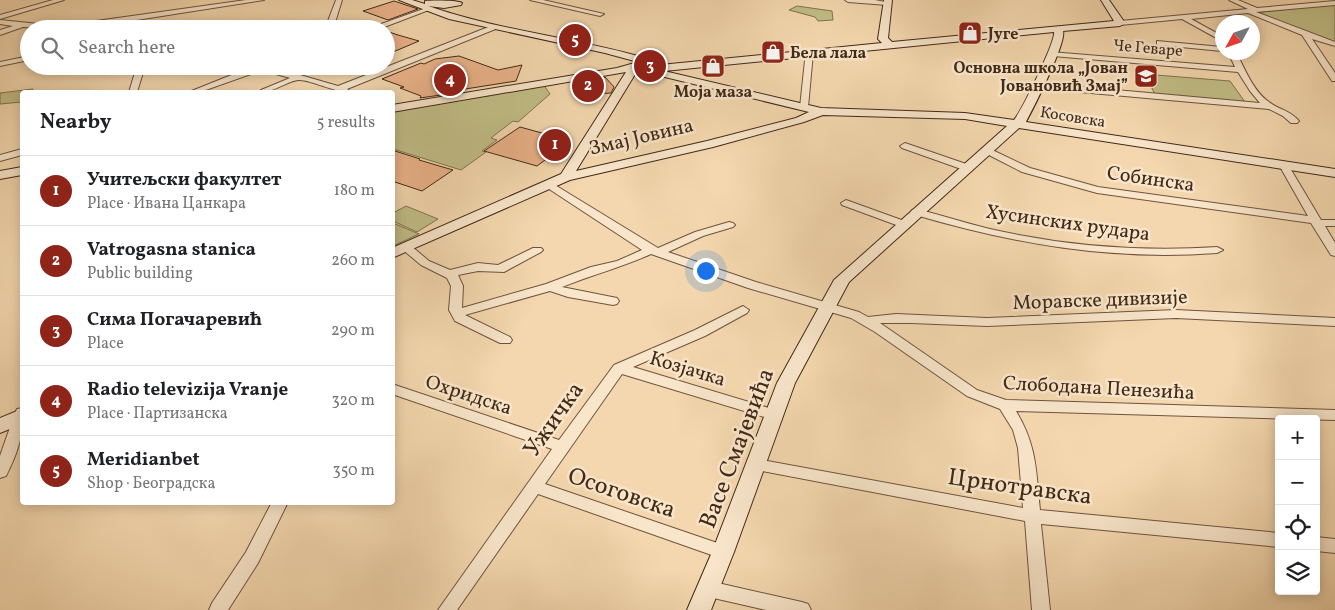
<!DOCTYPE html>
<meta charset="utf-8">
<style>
:root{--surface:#fff;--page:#f2f2f2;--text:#202124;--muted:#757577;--line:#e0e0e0;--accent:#8f2418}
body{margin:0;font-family:Vollkorn,serif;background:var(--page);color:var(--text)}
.controls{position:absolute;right:15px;bottom:15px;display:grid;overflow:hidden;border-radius:5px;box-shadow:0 2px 12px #0003}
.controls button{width:45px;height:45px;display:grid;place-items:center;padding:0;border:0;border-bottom:1px solid var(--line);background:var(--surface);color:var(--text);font:25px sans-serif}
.compass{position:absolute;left:1215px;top:15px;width:45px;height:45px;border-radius:50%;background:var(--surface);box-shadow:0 2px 12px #0003;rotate:230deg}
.you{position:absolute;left:705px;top:270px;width:18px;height:18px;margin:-12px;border:4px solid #fff;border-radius:50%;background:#1a73e8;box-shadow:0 0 0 8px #1a73e833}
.badge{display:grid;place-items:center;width:32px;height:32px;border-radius:50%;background:var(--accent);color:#fff;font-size:16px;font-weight:700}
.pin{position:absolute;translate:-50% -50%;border:2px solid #fff;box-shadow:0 1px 5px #0006}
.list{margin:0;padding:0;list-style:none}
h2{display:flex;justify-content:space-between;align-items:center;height:65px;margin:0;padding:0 20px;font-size:21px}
h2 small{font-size:16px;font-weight:400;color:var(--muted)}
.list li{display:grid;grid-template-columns:32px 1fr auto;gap:15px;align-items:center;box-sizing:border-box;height:70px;padding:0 20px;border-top:1px solid var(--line)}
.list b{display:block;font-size:19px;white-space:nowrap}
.list p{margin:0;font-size:16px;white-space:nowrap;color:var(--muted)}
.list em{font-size:16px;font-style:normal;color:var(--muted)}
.icon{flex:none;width:28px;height:28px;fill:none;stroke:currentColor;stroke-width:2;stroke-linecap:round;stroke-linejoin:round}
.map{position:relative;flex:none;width:1335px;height:610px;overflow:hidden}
.search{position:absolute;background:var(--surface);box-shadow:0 2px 12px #0003;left:20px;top:20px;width:375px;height:55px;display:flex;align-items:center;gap:12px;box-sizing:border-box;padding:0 18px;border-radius:28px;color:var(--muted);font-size:19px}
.panel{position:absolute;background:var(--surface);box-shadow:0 2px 12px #0003;left:20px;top:90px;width:375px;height:415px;border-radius:5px}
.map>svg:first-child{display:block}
.green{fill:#c1bd86;stroke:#81734f}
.building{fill:#ebb289;stroke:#412918}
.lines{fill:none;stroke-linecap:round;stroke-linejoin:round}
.street-casing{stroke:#6e543e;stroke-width:2}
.secondary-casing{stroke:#412918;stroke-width:2}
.street{fill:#f8e5ca;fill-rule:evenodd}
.secondary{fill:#f8e5ca;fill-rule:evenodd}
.labels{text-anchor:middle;stroke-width:5;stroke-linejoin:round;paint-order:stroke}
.far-poi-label{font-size:16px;font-weight:bold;fill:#412918;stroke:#f8e5ca;text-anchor:start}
.far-street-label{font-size:16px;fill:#412918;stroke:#f8e5ca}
.street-label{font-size:20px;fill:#412918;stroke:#f8e5ca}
.near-street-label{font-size:24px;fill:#412918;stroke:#f8e5ca}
</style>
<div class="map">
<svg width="1335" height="610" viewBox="0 0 1335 610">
<rect width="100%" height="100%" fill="#f4d7ae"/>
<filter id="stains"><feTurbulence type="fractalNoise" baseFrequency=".004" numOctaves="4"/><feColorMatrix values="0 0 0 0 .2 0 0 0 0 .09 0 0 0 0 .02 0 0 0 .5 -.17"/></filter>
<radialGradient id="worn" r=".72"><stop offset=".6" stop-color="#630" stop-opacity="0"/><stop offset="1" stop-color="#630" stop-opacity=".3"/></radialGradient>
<!-- green -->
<g class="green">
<polygon points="1335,4 1335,43 1254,13"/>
<polygon points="797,6 832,11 833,20 818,21 815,17 789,10"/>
<polygon points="1144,74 1230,81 1245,102 1155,94"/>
<polygon points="543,84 550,94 518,122 513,121 491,138 497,140 482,151 486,152 461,170 393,149 393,109 487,96"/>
<polygon points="33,89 31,92 22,92 22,102 0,104 0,93"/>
<polygon points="406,206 438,219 417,232 393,221 393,213"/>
<polygon points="393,223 419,234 393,246"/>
</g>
<!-- building -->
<g class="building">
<polygon points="394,1 418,9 388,20 363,11"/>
<polygon points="386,31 398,35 419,41 386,55"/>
<polygon points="459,56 498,70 522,65 516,81 459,90 461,92 420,98 421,96 400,88 404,87 382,79 421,63 424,64 435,59"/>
<polygon points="605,77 614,87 611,93 594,94 583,81"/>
<polygon points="520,127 571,141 537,166 484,151"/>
<polygon points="392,150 420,159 419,160 453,170 422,191 392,181"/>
</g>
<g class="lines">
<!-- street casing -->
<g class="street-casing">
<g id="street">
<polygon points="53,0 64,0 0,19 0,15"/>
<polygon points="246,0 264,0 79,29 23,27 0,35 0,30 13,26 0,24 0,20 68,27 89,22"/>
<polygon points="336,0 342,0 333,29 325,29"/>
<polygon points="530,0 543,0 604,14 600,16"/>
<polygon points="845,0 875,0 890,3 887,5 848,2"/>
<polygon points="1229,0 1238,0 1257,8 1335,1 1335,5 1256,12 1335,42 1335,46 1312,39 1335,73 1335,81 1332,81 1302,35 1248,13 1191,19 1222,36 1222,41 1182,19 1120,25 1116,23 1120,21 1248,9"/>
<polygon points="429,7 434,8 379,29 367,29"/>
<path d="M491 26 498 28 347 89 350 91 349 92C334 92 309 79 298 80 285 82 275 92 260 92L261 90 290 78 262 70 200 92H189L254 66H269L338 86Z"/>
<polygon points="1157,41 1222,47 1222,51 1160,45 1157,45"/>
<polygon points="806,51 813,53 808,107 804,110 800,107"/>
<path d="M1050 52 1235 67 1228 52H1236C1245 69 1253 91 1269 102 1279 110 1290 110 1299 121L1297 123H1291L1283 116 1269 109 1035 88 1034 86 1038 83 1260 103 1250 91 1238 72 1053 56H1050Z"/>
<polygon points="29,56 29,60 0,66 0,62"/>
<polygon points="137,66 145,66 137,92 129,92"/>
<polygon points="905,143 972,166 973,168 972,170 964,170 902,148 900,146"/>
<polygon points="988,148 1030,168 1098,187 1308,216 1279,165 1281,163 1287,163 1321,220 1335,220 1335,226 1325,226 1335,243 1335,256 1331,255 1311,223 1097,193 1022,172 985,153 985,149"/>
<polygon points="22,149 22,155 0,161 0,155"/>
<path d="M550 182 658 248 695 232 729 222 733 223 735 225 733 227 703 236 668 252 756 282 859 312 868 317 896 314 987 318 1176 310 1335 318V326L1176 318 987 326 911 323H880L977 390 1006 400 1335 410V420L1016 411C1037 446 1036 470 1040 510L1279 533V547L1041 524 1050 610H1032L1025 521 751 469 748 465 751 461 756 459 1023 508 1018 448 1013 430 1000 409 967 396 875 332 851 318 748 288 651 254C622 267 592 275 562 287L617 298 619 301 617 304 613 305 568 297 550 291 465 315 510 337 512 340 510 343H500L455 321 449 310 451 286 447 278 421 265 402 249 400 247 402 245H410L429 261 450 270 478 263 498 265 533 248H541L543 250 541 252 504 272 478 271 458 275 463 286 462 308 546 284 591 267 617 261 642 250 546 187 545 185 546 183Z"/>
<polygon points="846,200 907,222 908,224 907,226 899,226 842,205 841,203"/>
<path d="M916 209C941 215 965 223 990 229 1065 246 1140 252 1217 247L1223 250 1217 253C1111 261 1014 244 912 214L911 212 912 210Z"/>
<polygon points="743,306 749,310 747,313 705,336 633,367 779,411 781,415 779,419 774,420 622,374 545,484 729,547 732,552 729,557 723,559 538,494 457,610 438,610 552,449 392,394 392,384 559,440 614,365 695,330"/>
<path d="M22 408C25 433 17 454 6 476L0 478V456L15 413 17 409Z"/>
<polygon points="272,502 288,502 258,563 228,610 209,610 212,603 246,552"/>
<polygon points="1316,537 1335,539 1335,553 1316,551"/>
<polygon points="709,581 802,602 808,604 811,610 766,610 709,597 703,595 700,589 703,583"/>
</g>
</g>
<!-- secondary casing -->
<g class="secondary-casing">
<g id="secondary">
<path d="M399 0H412L425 4V1C431 0 459 0 462 3L461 5 444 8 428 6C500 31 578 38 652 60L653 62 652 64H645L644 67 636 69 637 71 576 171 707 141 796 118 809 112 644 72 643 70 644 68 655 69 660 65 882 43 878 39 884 0H892L888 38 892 42 1114 21 1101 0H1109L1125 23 1120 26 1063 31C1067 42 1033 109 1026 122L1335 169V177L1019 128 849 282 795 383 734 552 711 610H687L712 552 777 383 834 280 1007 126 965 119 823 115 804 122 713 147 570 180 392 258V248L561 174 626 72 392 112V105L617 68 638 62 605 53 449 19ZM1054 32C1056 41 1021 112 1014 120L965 113 821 108 664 71Z"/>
<polygon points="22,167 22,175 0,179 0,171"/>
<polygon points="22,409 22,424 0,433 0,418"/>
</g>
</g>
<!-- street -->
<use href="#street" class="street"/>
<!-- secondary -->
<use href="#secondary" class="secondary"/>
</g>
<!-- icons -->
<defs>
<g id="shop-square" transform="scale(1.25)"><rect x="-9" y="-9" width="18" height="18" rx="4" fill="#8f2418" stroke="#f8e5ca"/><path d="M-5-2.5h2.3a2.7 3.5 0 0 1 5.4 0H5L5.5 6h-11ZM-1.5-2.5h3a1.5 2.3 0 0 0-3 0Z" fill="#fff"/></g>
<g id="school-square" transform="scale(1.25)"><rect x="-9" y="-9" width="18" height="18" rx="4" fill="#8f2418" stroke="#f8e5ca"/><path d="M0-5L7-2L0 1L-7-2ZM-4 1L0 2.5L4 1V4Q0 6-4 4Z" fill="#fff"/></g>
</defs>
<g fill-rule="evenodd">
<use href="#shop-square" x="970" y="33"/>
<use href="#shop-square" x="773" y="52"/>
<use href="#shop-square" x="713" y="66"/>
<use href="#school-square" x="1146" y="76"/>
</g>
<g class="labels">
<!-- far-poi labels -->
<g class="far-poi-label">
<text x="988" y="39">Југе</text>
<text x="790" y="58">Бела лала</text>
<text x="1128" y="73" text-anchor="end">Основна школа „Јован<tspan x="1128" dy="18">Јовановић Змај”</tspan></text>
<text x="713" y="97" text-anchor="middle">Моја маза</text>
</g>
<!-- far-street labels -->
<g class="far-street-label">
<text transform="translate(1148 47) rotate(5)" y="6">Че Геваре</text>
<text transform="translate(1073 116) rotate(9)" y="6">Косовска</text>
</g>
<!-- street labels -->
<g class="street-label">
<text transform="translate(641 136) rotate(-13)" y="7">Змај Јовина</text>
<text transform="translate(1151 178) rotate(8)" y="7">Собинска</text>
<text transform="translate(1068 222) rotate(8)" y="7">Хусинских рудара</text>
<text transform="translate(1100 299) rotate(-2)" y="7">Моравске дивизије</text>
<text transform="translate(688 368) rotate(17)" y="7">Козјачка</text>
<text transform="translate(1099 387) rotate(3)" y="7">Слободана Пенезића</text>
<text transform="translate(469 394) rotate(18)" y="7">Охридска</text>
</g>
<!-- near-street labels -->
<g class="near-street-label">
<text transform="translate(553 419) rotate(-55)" y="8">Ужичка</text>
<text transform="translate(736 448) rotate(-69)" y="8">Васе Смајевића</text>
<text transform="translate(1020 486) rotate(8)" y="8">Црнотравска</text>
<text transform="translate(622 492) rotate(19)" y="8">Осоговска</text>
</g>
</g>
<rect width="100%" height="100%" filter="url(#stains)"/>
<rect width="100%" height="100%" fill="url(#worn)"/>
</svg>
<div class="controls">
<button>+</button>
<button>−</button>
<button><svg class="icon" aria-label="locate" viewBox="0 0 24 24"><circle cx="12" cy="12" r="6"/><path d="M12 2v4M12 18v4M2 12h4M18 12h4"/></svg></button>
<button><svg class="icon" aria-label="layers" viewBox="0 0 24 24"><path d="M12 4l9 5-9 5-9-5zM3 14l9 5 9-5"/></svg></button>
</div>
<svg class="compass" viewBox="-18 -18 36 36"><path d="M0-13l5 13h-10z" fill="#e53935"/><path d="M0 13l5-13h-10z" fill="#757577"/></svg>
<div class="you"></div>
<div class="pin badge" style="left:555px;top:145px">1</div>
<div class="pin badge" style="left:588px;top:86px">2</div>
<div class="pin badge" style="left:650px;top:66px">3</div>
<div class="pin badge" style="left:450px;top:80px">4</div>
<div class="pin badge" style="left:575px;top:40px">5</div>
<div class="search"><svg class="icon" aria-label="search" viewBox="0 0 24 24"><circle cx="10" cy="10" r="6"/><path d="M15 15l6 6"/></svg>Search here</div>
<section class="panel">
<h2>Nearby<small>5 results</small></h2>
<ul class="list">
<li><span class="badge">1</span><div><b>Учитељски факултет</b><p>Place · Ивана Цанкара</p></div><em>180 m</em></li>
<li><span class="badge">2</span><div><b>Vatrogasna stanica</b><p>Public building</p></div><em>260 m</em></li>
<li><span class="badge">3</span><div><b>Сима Погачаревић</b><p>Place</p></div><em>290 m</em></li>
<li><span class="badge">4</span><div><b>Radio televizija Vranje</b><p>Place · Партизанска</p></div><em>320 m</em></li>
<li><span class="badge">5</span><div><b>Meridianbet</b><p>Shop · Београдска</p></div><em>350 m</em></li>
</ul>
</section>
</div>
